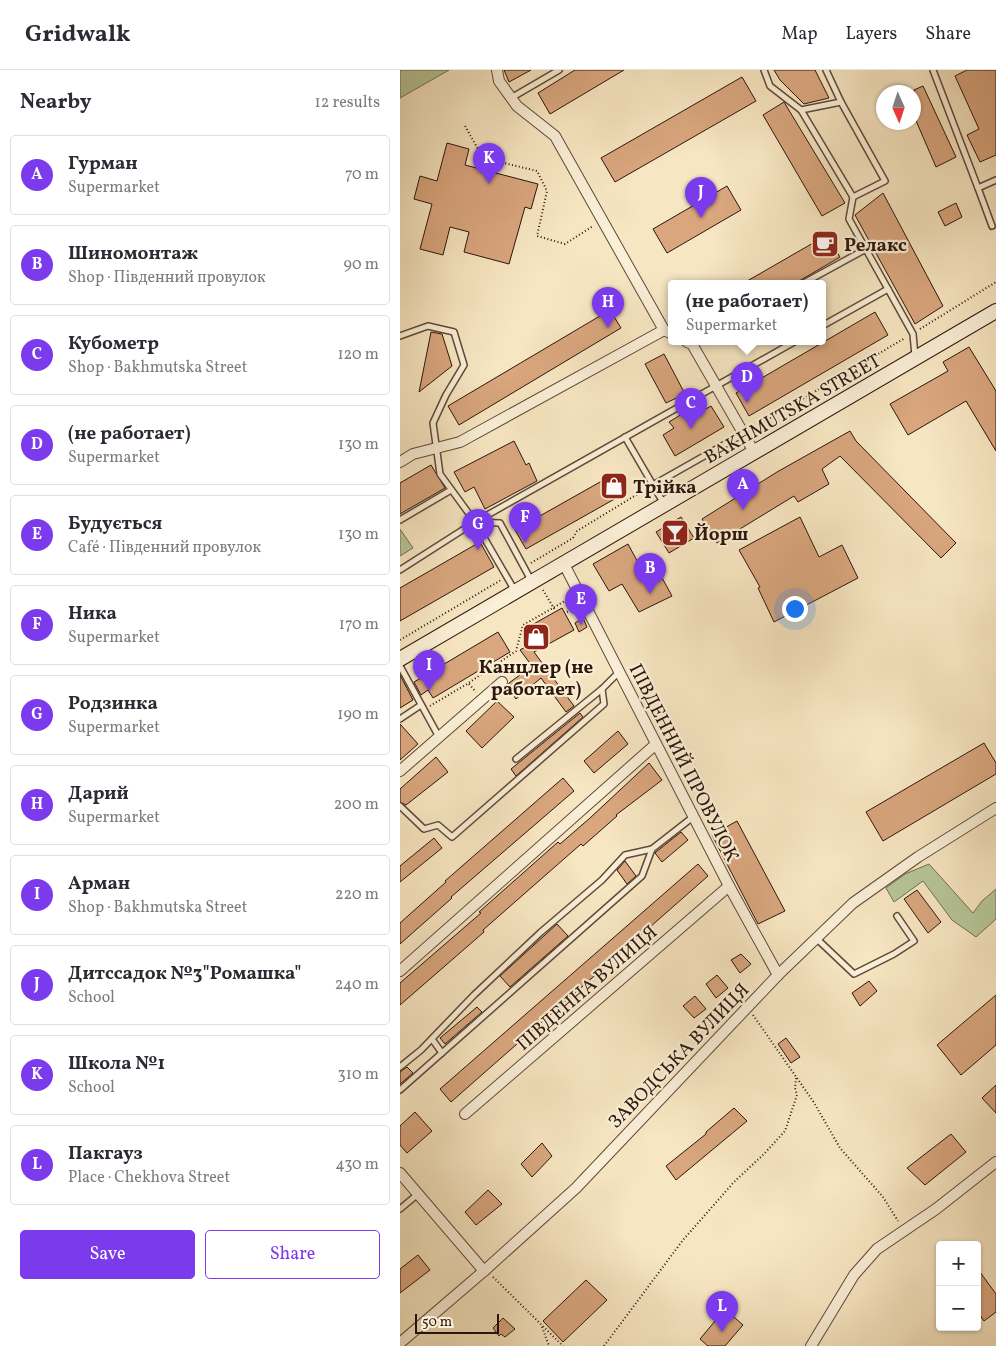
<!DOCTYPE html>
<meta charset="utf-8">
<style>
:root{--surface:#fff;--page:#f7f7f7;--text:#2b2b33;--muted:#7c7c81;--line:#e1e1e2;--accent:#7c3aed}
body{margin:0;font-family:Vollkorn,serif;background:var(--page);color:var(--text)}
.controls{position:absolute;right:15px;bottom:15px;display:grid;overflow:hidden;border-radius:5px;box-shadow:0 1px 4px #0004}
.controls button{width:45px;height:45px;display:grid;place-items:center;padding:0;border:0;border-bottom:1px solid var(--line);background:var(--surface);color:var(--text);font:25px sans-serif}
.compass{position:absolute;left:476px;top:15px;width:45px;height:45px;border-radius:50%;background:var(--surface);box-shadow:0 1px 4px #0004;rotate:177deg}
.scale{position:absolute;left:15px;bottom:12px;width:84px;box-sizing:border-box;padding-left:5px;border:2px solid #2c150b;border-top:0;font-size:14px;line-height:18px;white-space:nowrap;color:#2c150b;-webkit-text-stroke:4px #faefd7;paint-order:stroke}
.you{position:absolute;left:394px;top:538px;width:18px;height:18px;margin:-12px;border:4px solid #fff;border-radius:50%;background:#1a73e8;box-shadow:0 0 0 8px #1a73e833}
.badge{display:grid;place-items:center;width:32px;height:32px;border-radius:50%;background:var(--accent);color:#fff;font-size:16px;font-weight:700}
.pin{position:absolute;translate:-50% -41px;filter:drop-shadow(0 1px 2px #0008)}
.pin::after{content:'';position:absolute;top:26px;width:18px;height:15px;background:inherit;clip-path:polygon(0 0,100% 0,50% 100%)}
.popup{position:absolute;left:268px;top:210px;width:158px;height:65px;box-sizing:border-box;display:grid;place-content:center;border-radius:5px;background:var(--surface);filter:drop-shadow(0 1px 4px #0005);font-size:16px;white-space:nowrap;color:var(--muted)}
.popup b{font-size:19px;color:var(--text)}
.popup::after{content:'';position:absolute;left:50%;top:100%;margin-left:-10px;border:10px solid transparent;border-top-color:var(--surface)}
.list{margin:0;padding:0;list-style:none}
h2{display:flex;justify-content:space-between;align-items:center;height:65px;margin:0;padding:0 20px;font-size:21px}
h2 small{font-size:16px;font-weight:400;color:var(--muted)}
.list li{display:grid;grid-template-columns:32px 1fr auto;gap:15px;align-items:center;box-sizing:border-box;height:80px;margin:0 10px 10px;padding:0 10px;border:1px solid var(--line);border-radius:5px}
.list b{display:block;font-size:19px;white-space:nowrap}
.list p{margin:0;font-size:16px;white-space:nowrap;color:var(--muted)}
.list em{font-size:16px;font-style:normal;color:var(--muted)}
.actions{display:flex;gap:10px;padding:15px 20px}
.actions a{flex:1;padding:11px 0;border:1px solid var(--accent);border-radius:5px;text-align:center;font-size:18px;color:var(--accent)}
.actions .main{background:var(--accent);color:#fff}
.map{position:relative;flex:none;width:596px;height:1276px;overflow:hidden}
header{display:flex;align-items:center;gap:30px;box-sizing:border-box;height:70px;padding:0 25px;background:var(--surface);border-bottom:1px solid var(--line)}
header strong{font-size:24px}
nav{display:flex;gap:28px;margin-inline-start:auto;font-size:18px}
main{display:flex}
aside{flex:1;background:var(--surface)}
.map>svg:first-child{display:block}
.green{fill:#b7c698;stroke:#726e52}
.building{fill:#d9a67e;stroke:#2c150b}
.lines{fill:none;stroke-linecap:round;stroke-linejoin:round}
.lane-casing{stroke:#5f4939;stroke-width:8}
.street-casing{stroke:#5f4939;stroke-width:12}
.secondary-casing{stroke:#2c150b;stroke-width:16}
.path{stroke:#2c150b;stroke-width:2;stroke-dasharray:1 2.5;stroke-linecap:butt}
.lane{stroke:#faefd7;stroke-width:5}
.street{stroke:#faefd7;stroke-width:10}
.secondary{stroke:#faefd7;stroke-width:14}
.labels{text-anchor:middle;stroke-width:4.5;stroke-linejoin:round;paint-order:stroke}
.poi-label{font-size:19px;font-weight:bold;fill:#2c150b;stroke:#faefd7;text-anchor:start}
.street-label{font-size:19px;fill:#2c150b;stroke:#faefd7}
</style>
<header>
<strong>Gridwalk</strong>
<nav><a>Map</a><a>Layers</a><a>Share</a></nav>
</header>
<main>
<aside>
<h2>Nearby<small>12 results</small></h2>
<ul class="list">
<li><span class="badge">A</span><div><b>Гурман</b><p>Supermarket</p></div><em>70 m</em></li>
<li><span class="badge">B</span><div><b>Шиномонтаж</b><p>Shop · Південний провулок</p></div><em>90 m</em></li>
<li><span class="badge">C</span><div><b>Кубометр</b><p>Shop · Bakhmutska Street</p></div><em>120 m</em></li>
<li><span class="badge">D</span><div><b>(не работает)</b><p>Supermarket</p></div><em>130 m</em></li>
<li><span class="badge">E</span><div><b>Будується</b><p>Café · Південний провулок</p></div><em>130 m</em></li>
<li><span class="badge">F</span><div><b>Ника</b><p>Supermarket</p></div><em>170 m</em></li>
<li><span class="badge">G</span><div><b>Родзинка</b><p>Supermarket</p></div><em>190 m</em></li>
<li><span class="badge">H</span><div><b>Дарий</b><p>Supermarket</p></div><em>200 m</em></li>
<li><span class="badge">I</span><div><b>Арман</b><p>Shop · Bakhmutska Street</p></div><em>220 m</em></li>
<li><span class="badge">J</span><div><b>Дитссадок №3&quot;Ромашка&quot;</b><p>School</p></div><em>240 m</em></li>
<li><span class="badge">K</span><div><b>Школа №1</b><p>School</p></div><em>310 m</em></li>
<li><span class="badge">L</span><div><b>Пакгауз</b><p>Place · Chekhova Street</p></div><em>430 m</em></li>
</ul>
<div class="actions"><a class="main">Save</a><a>Share</a></div>
</aside>
<div class="map">
<svg width="596" height="1276" viewBox="0 0 596 1276">
<rect width="100%" height="100%" fill="#f7e6c2"/>
<filter id="stains"><feTurbulence type="fractalNoise" baseFrequency=".004" numOctaves="4"/><feColorMatrix values="0 0 0 0 .2 0 0 0 0 .09 0 0 0 0 .02 0 0 0 .5 -.17"/></filter>
<radialGradient id="worn" r=".72"><stop offset=".6" stop-color="#630" stop-opacity="0"/><stop offset="1" stop-color="#630" stop-opacity=".3"/></radialGradient>
<!-- green -->
<g class="green">
<polygon points="0,0 49,0 0,28"/>
<polygon points="0,459 13,478 0,486"/>
<polygon points="529,794 573,843 582,831 596,819 596,849 576,867 552,850 523,811 494,832 486,818 505,804"/>
</g>
<!-- building -->
<g class="building">
<polygon points="104,0 131,0 109,12"/>
<polygon points="175,0 224,0 150,44 138,23"/>
<polygon points="374,0 415,0 429,28 404,34 380,10"/>
<polygon points="567,0 596,0 596,85 580,92 567,65 579,59 555,6"/>
<polygon points="342,7 356,31 215,112 201,88"/>
<polygon points="523,16 556,87 536,97 514,46 514,20"/>
<polygon points="384,32 445,133 422,146 363,45"/>
<polygon points="47,73 69,79 65,95 138,114 131,139 125,137 109,194 64,182 69,162 50,157 43,185 20,179 32,134 14,129 20,106 37,111"/>
<polygon points="327,116 341,140 267,183 253,159"/>
<polygon points="483,123 543,236 515,254 455,145"/>
<polygon points="556,133 562,147 545,156 538,142"/>
<polygon points="427,165 440,187 394,214 342,214"/>
<polygon points="210,240 221,258 59,355 48,336"/>
<polygon points="475,242 488,265 349,346 336,323"/>
<polygon points="31,262 42,264 52,296 19,322"/>
<polygon points="569,277 596,321 596,381 566,331 508,365 490,334 548,301 543,292"/>
<polygon points="264,284 285,324 266,333 245,294"/>
<polygon points="295,336 299,343 311,336 324,357 275,386 263,365 274,358 269,352"/>
<polygon points="450,361 456,371 556,473 541,488 440,386 422,399 429,414 398,432 394,426 317,473 302,449 377,402"/>
<polygon points="114,371 126,395 129,393 137,411 85,439 74,417 65,422 54,402"/>
<polygon points="31,395 45,418 0,444 0,413"/>
<polygon points="216,403 227,422 126,479 115,460"/>
<polygon points="281,447 294,468 269,483 256,462"/>
<polygon points="400,447 419,487 442,475 458,508 374,552 358,518 360,517 339,480"/>
<polygon points="80,472 94,497 0,551 0,518"/>
<polygon points="228,474 248,511 260,504 272,526 239,542 222,514 209,521 193,494"/>
<polygon points="162,538 174,560 134,582 174,636 166,642 141,608 116,629 107,616 109,613 132,596 120,580 137,570 130,556"/>
<polygon points="183,548 187,557 179,562 175,553"/>
<polygon points="98,562 110,582 33,628 28,620 21,625 14,612"/>
<polygon points="0,605 13,630 0,638"/>
<polygon points="97,631 114,647 82,678 66,661"/>
<polygon points="180,643 183,647 116,706 111,699"/>
<polygon points="0,654 18,674 0,690"/>
<polygon points="218,661 228,674 194,703 184,691"/>
<polygon points="584,673 596,693 596,704 483,771 466,742"/>
<polygon points="36,687 48,702 6,735 0,732 0,719"/>
<polygon points="249,693 262,710 216,745 217,746 183,776 181,774 83,860 84,862 0,935 0,913 81,843 79,842 158,772 160,774 190,748"/>
<polygon points="163,708 174,721 51,827 52,828 0,874 0,853 46,812 45,811"/>
<polygon points="337,751 385,841 358,854 312,765"/>
<polygon points="281,762 288,770 262,792 255,783 256,782"/>
<polygon points="34,768 42,778 0,812 0,796"/>
<polygon points="225,791 236,806 227,814 217,800"/>
<polygon points="298,794 308,806 51,1032 40,1019"/>
<polygon points="517,820 541,852 528,863 504,829"/>
<polygon points="157,854 168,866 110,917 100,906"/>
<polygon points="341,884 351,894 340,903 331,890"/>
<polygon points="317,905 328,918 316,928 306,914"/>
<polygon points="469,911 477,921 460,936 452,923"/>
<polygon points="596,925 596,975 561,1005 537,975"/>
<polygon points="295,926 306,939 294,948 283,936"/>
<polygon points="77,937 82,942 45,974 40,968"/>
<polygon points="386,968 400,987 391,993 378,974"/>
<polygon points="7,997 13,1003 0,1014 0,1002"/>
<polygon points="596,1015 596,1043 582,1028"/>
<polygon points="334,1038 347,1051 276,1110 266,1096 306,1064 306,1062"/>
<polygon points="15,1042 32,1061 7,1083 0,1075 0,1056"/>
<polygon points="551,1064 566,1082 525,1115 507,1098"/>
<polygon points="142,1073 152,1086 132,1107 121,1094"/>
<polygon points="88,1120 102,1134 76,1155 65,1142"/>
<polygon points="18,1185 30,1200 0,1223 0,1199"/>
<polygon points="577,1198 596,1224 596,1242 584,1251 577,1241"/>
<polygon points="186,1210 207,1230 163,1272 143,1251"/>
<polygon points="325,1239 343,1255 325,1276 308,1276 300,1269"/>
<polygon points="103,1248 115,1259 105,1267 101,1264 99,1266 93,1258"/>
</g>
<g class="lines">
<!-- lane casing -->
<g class="lane-casing">
<g id="lane">
<polyline points="364,0 370,16 401,40 441,32"/>
<polyline points="426,0 441,32 485,111 453,127 449,149 513,264 515,286"/>
<polyline points="533,0 578,118"/>
<polyline points="111,28 159,0"/>
<polyline points="401,40 453,127"/>
<polyline points="592,156 578,118 596,110"/>
<polyline points="402,214 466,179"/>
<polyline points="422,256 488,219"/>
<polyline points="0,266 28,256 54,262 64,295 46,325 33,353 40,404 75,452 100,453 132,512"/>
<polyline points="225,367 253,415"/>
<polyline points="264,434 253,415 343,364"/>
<polyline points="0,450 51,420"/>
<polyline points="75,452 115,521"/>
<polyline points="0,500 75,452 394,272"/>
<polyline points="0,596 39,667"/>
<polyline points="0,649 21,635"/>
<polyline points="116,689 202,619 219,602"/>
<polyline points="0,736 24,759 38,755 52,767 204,634 202,619"/>
<polyline points="416,868 454,904 494,884 514,871 497,846"/>
<polyline points="32,969 42,983"/>
<polyline points="0,997 21,980 74,925 141,862 202,810 225,785 252,779 293,747"/>
<polyline points="0,1020 242,806 252,779"/>
<polyline points="0,1139 18,1124"/>
</g>
</g>
<!-- street casing -->
<g class="street-casing">
<g id="street">
<polyline points="97,0 99,11 117,36 155,66 264,260 272,264"/>
<polyline points="287,272 292,274 354,382"/>
<polyline points="0,392 13,384 60,372 264,260"/>
<polyline points="164,494 329,816 378,905"/>
<polyline points="0,701 102,612"/>
<polyline points="0,901 256,674"/>
<polyline points="65,1044 329,816"/>
<polyline points="0,1103 84,1201"/>
<polyline points="0,1273 84,1201 176,1118 378,905 453,833 518,787 596,738"/>
<polyline points="411,1276 454,1205 477,1179 536,1139 596,1092"/>
</g>
</g>
<!-- secondary casing -->
<g class="secondary-casing">
<polyline id="secondary" points="0,589 596,241"/>
</g>
<!-- path -->
<g class="path">
<polyline points="65,56 83,88 137,101 147,121 137,166 165,174 193,156"/>
<polyline points="520,259 596,212"/>
<polyline points="352,359 505,268"/>
<polyline points="131,493 173,468 177,461 246,419"/>
<polyline points="143,520 155,540"/>
<polyline points="167,542 175,538"/>
<polyline points="0,570 101,510"/>
<polyline points="69,614 76,622"/>
<polyline points="30,636 67,614 116,581 123,555 165,531 170,541"/>
<polyline points="353,945 413,1031 440,1078 483,1127 498,1151"/>
<polyline points="93,1207 163,1276"/>
<polyline points="142,1257 149,1276"/>
<polyline points="204,1276 283,1170 334,1112 364,1084 385,1061 397,1025 395,1018 396,1008"/>
</g>
<!-- lane -->
<use href="#lane" class="lane"/>
<!-- street -->
<use href="#street" class="street"/>
<!-- secondary -->
<use href="#secondary" class="secondary"/>
</g>
<!-- icons -->
<defs>
<g id="cafe-square" transform="scale(1.4375)"><rect x="-9" y="-9" width="18" height="18" rx="4" fill="#8f2418" stroke="#faefd7"/><path d="M-5.5-4.5H6V0H3Q3 3.5 0 3.5H-2.5Q-5.5 3.5-5.5 0ZM3-3.2v2h1.7v-2ZM-6 4.5H4V6H-6Z" fill="#fff"/></g>
<g id="shop-square" transform="scale(1.4375)"><rect x="-9" y="-9" width="18" height="18" rx="4" fill="#8f2418" stroke="#faefd7"/><path d="M-5-2.5h2.3a2.7 3.5 0 0 1 5.4 0H5L5.5 6h-11ZM-1.5-2.5h3a1.5 2.3 0 0 0-3 0Z" fill="#fff"/></g>
<g id="bar-square" transform="scale(1.4375)"><rect x="-9" y="-9" width="18" height="18" rx="4" fill="#8f2418" stroke="#faefd7"/><path d="M-6-5H6L.8 .8V4.5H3.5V6h-7V4.5H-.8V.8Z" fill="#fff"/></g>
</defs>
<g fill-rule="evenodd">
<use href="#cafe-square" x="425" y="174"/>
<use href="#shop-square" x="214" y="416"/>
<use href="#bar-square" x="275" y="463"/>
<use href="#shop-square" x="136" y="567"/>
</g>
<g class="labels">
<!-- poi labels -->
<g class="poi-label">
<text x="444" y="181">Релакс</text>
<text x="233" y="423">Трійка</text>
<text x="294" y="470">Йорш</text>
<text x="136" y="603" text-anchor="middle">Канцлер (не<tspan x="136" dy="22">работает)</tspan></text>
</g>
<!-- street labels -->
<g class="street-label">
<text transform="translate(392 338) rotate(-30)" y="7">BAKHMUTSKA STREET</text>
<text transform="translate(285 692) rotate(63)" y="7">ПІВДЕННИЙ ПРОВУЛОК</text>
<text transform="translate(186 917) rotate(-41)" y="7">ПІВДЕННА ВУЛИЦЯ</text>
<text transform="translate(278 985) rotate(-46)" y="7">ЗАВОДСЬКА ВУЛИЦЯ</text>
</g>
</g>
<rect width="100%" height="100%" filter="url(#stains)"/>
<rect width="100%" height="100%" fill="url(#worn)"/>
</svg>
<div class="controls">
<button>+</button>
<button>−</button>
</div>
<svg class="compass" viewBox="-18 -18 36 36"><path d="M0-13l5 13h-10z" fill="#e53935"/><path d="M0 13l5-13h-10z" fill="#7c7c81"/></svg>
<div class="scale">50 m</div>
<div class="you"></div>
<div class="pin badge" style="left:343px;top:440px">A</div>
<div class="pin badge" style="left:250px;top:524px">B</div>
<div class="pin badge" style="left:291px;top:359px">C</div>
<div class="pin badge" style="left:347px;top:333px">D</div>
<div class="popup"><b>(не работает)</b>Supermarket</div>
<div class="pin badge" style="left:181px;top:555px">E</div>
<div class="pin badge" style="left:125px;top:473px">F</div>
<div class="pin badge" style="left:78px;top:480px">G</div>
<div class="pin badge" style="left:208px;top:258px">H</div>
<div class="pin badge" style="left:29px;top:621px">I</div>
<div class="pin badge" style="left:301px;top:148px">J</div>
<div class="pin badge" style="left:89px;top:114px">K</div>
<div class="pin badge" style="left:322px;top:1262px">L</div>
</div>
</main>
